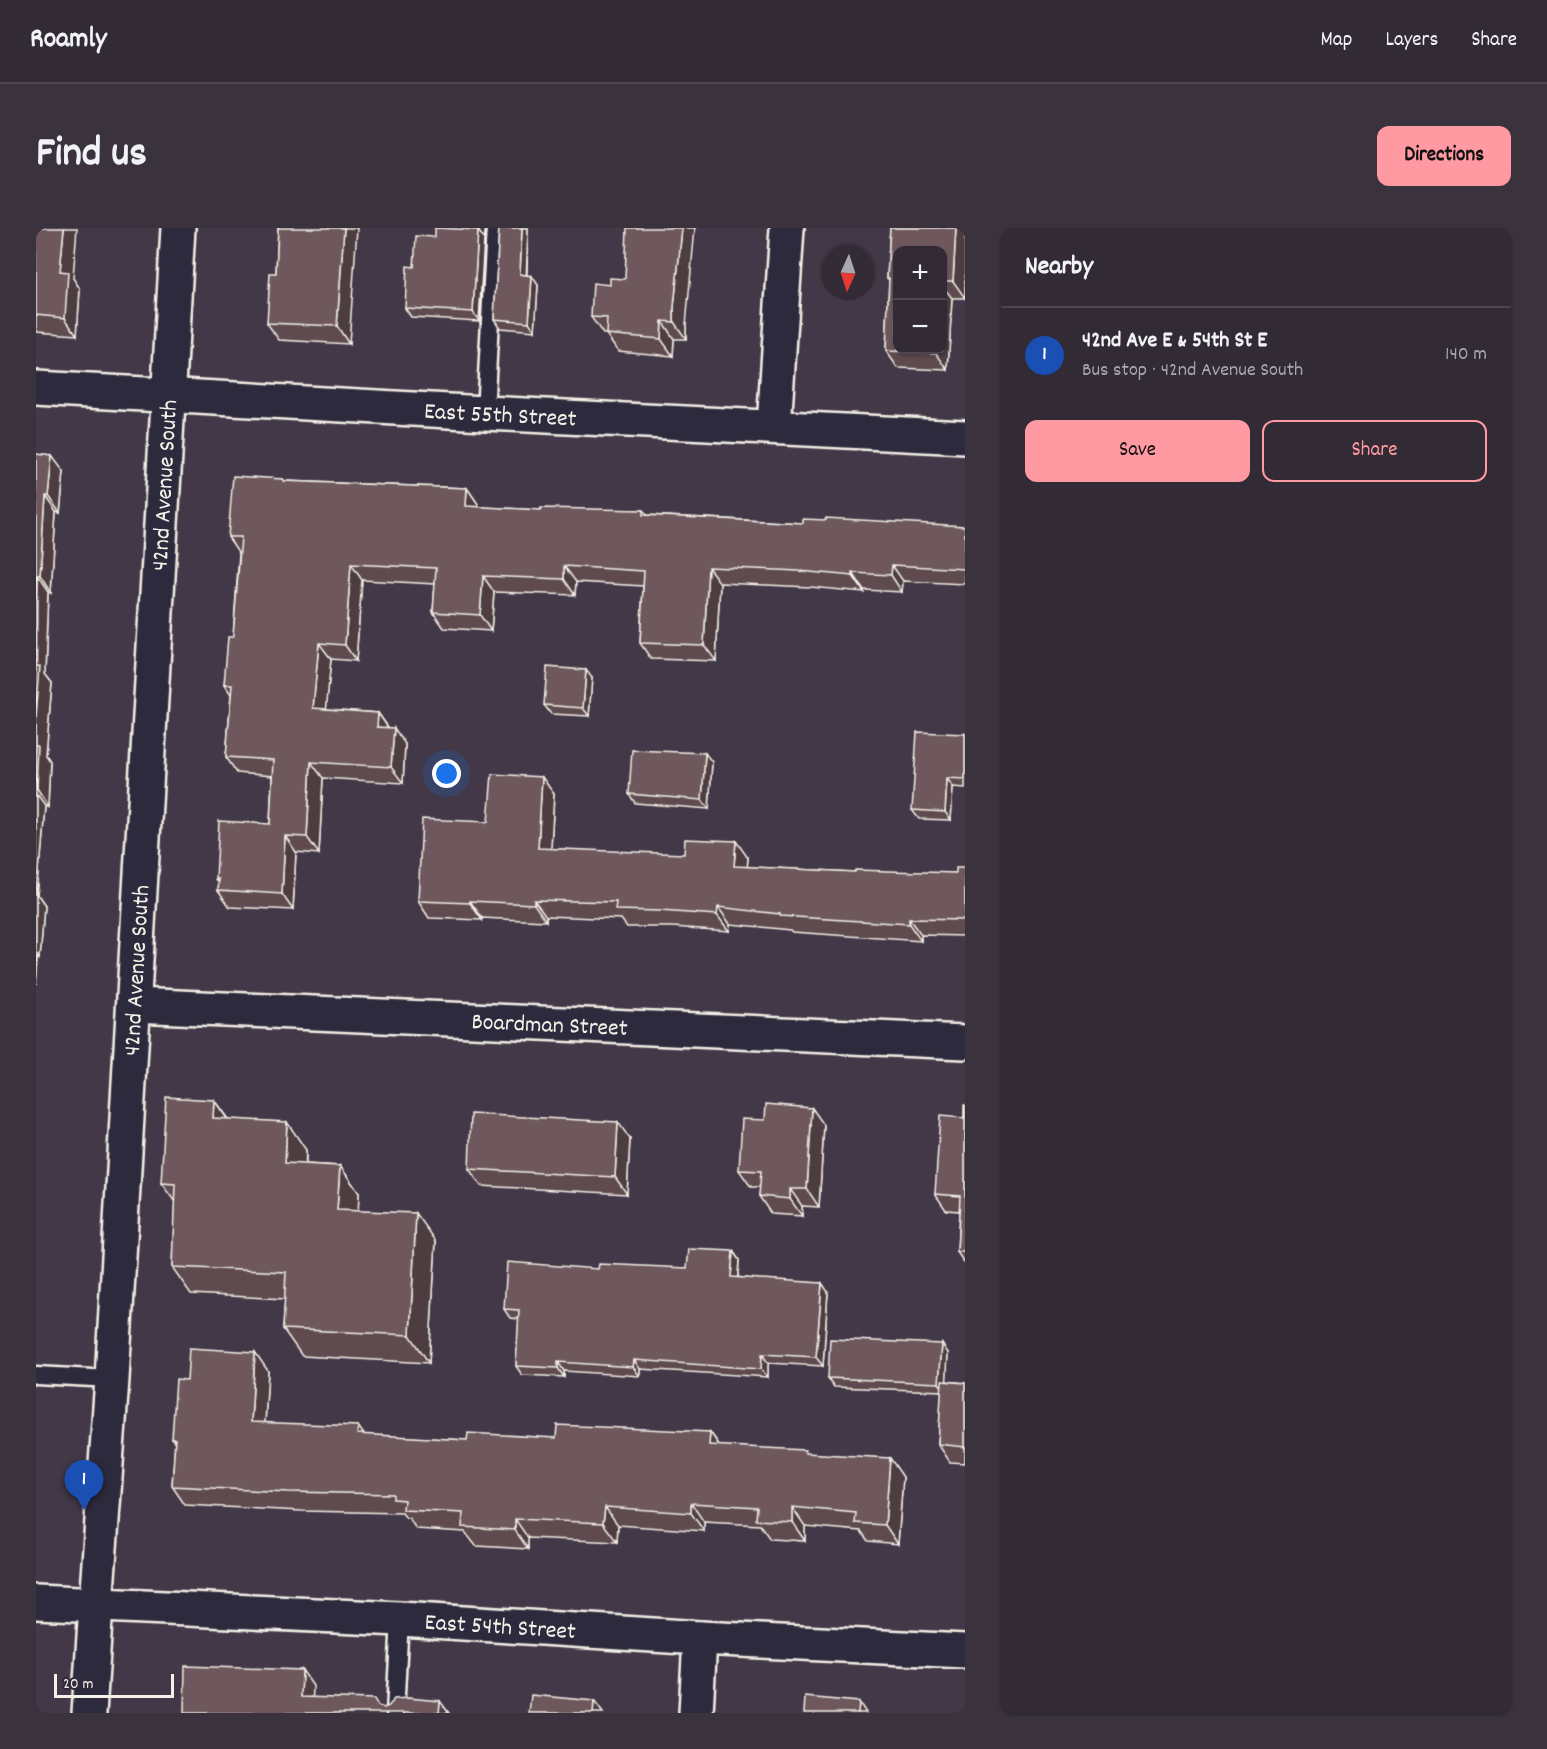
<!DOCTYPE html>
<meta charset="utf-8">
<style>
:root{--surface:#322a35;--page:#3a323d;--text:#f1f3f6;--muted:#a8a7ad;--line:#4d4650;--accent:#ff9aa2}
body{margin:0;font-family:Dekko,sans-serif;background:var(--page);color:var(--text)}
.controls{position:absolute;right:18px;top:18px;display:grid;overflow:hidden;border-radius:12px;box-shadow:0 2px 4px #0004}
.controls button{width:54px;height:54px;display:grid;place-items:center;padding:0;border:0;border-bottom:2px solid var(--line);background:var(--surface);color:var(--text);font:30px sans-serif}
.compass{position:absolute;left:785px;top:18px;width:54px;height:54px;border-radius:50%;background:var(--surface);box-shadow:0 2px 4px #0004;rotate:183deg}
.scale{position:absolute;left:18px;bottom:15px;width:120px;box-sizing:border-box;padding-left:6px;border:3px solid #f4f1e8;border-top:0;font-size:16px;line-height:21px;white-space:nowrap;color:#f4f1e8;-webkit-text-stroke:4px #2f2a3d;paint-order:stroke}
.you{position:absolute;left:411px;top:546px;width:21px;height:21px;margin:-15px;border:4px solid #fff;border-radius:50%;background:#1a73e8;box-shadow:0 0 0 9px #1a73e833}
.badge{display:grid;place-items:center;width:39px;height:39px;border-radius:50%;background:var(--accent);color:#fff;font-size:20px;font-weight:700}
.pin{position:absolute;translate:-50% -50px;filter:drop-shadow(0 2px 3px #0008)}
.pin::after{content:'';position:absolute;top:32px;width:21px;height:18px;background:inherit;clip-path:polygon(0 0,100% 0,50% 100%)}
.list{margin:0;padding:0;list-style:none}
h2{display:flex;justify-content:space-between;align-items:center;height:78px;margin:0;padding:0 24px;font-size:26px}
h2 small{font-size:20px;font-weight:400;color:var(--muted)}
.list li{display:grid;grid-template-columns:39px 1fr auto;gap:18px;align-items:center;box-sizing:border-box;height:96px;padding:0 24px;border-top:2px solid var(--line)}
.list b{display:block;font-size:22px;white-space:nowrap}
.list p{margin:0;font-size:20px;white-space:nowrap;color:var(--muted)}
.list em{font-size:20px;font-style:normal;color:var(--muted)}
.actions{display:flex;gap:12px;padding:18px 24px}
.actions a{flex:1;padding:14px 0;border:2px solid var(--accent);border-radius:12px;text-align:center;font-size:21px;color:var(--accent)}
.actions .main{background:var(--accent);color:#111}
.map{position:relative;flex:none;width:929px;height:1485px;overflow:hidden;border-radius:12px}
header{display:flex;align-items:center;gap:36px;box-sizing:border-box;height:84px;padding:0 30px;background:var(--surface);border-bottom:2px solid var(--line)}
header strong{font-size:28px}
nav{display:flex;gap:33px;margin-inline-start:auto;font-size:21px}
.intro{display:flex;align-items:center;justify-content:space-between;box-sizing:border-box;height:144px;padding:0 36px}
h1{margin:0;font-size:42px}
.button{padding:15px 27px;border-radius:12px;background:var(--accent);color:#111;font-size:21px;font-weight:700}
main{display:flex;gap:36px;padding:0 36px}
aside{flex:1;background:var(--surface);border-radius:12px;box-shadow:0 2px 4px #0004}
.map>svg:first-child{display:block}
.lines{fill:none;stroke-linecap:round;stroke-linejoin:round}
.lane-casing{stroke:#f4f1e8;stroke-width:21}
.street-casing{stroke:#f4f1e8;stroke-width:38}
.secondary-casing{stroke:#f4f1e8;stroke-width:38}
.lane{stroke:#2f2a3d;stroke-width:16}
.street{stroke:#2f2a3d;stroke-width:33}
.secondary{stroke:#2f2a3d;stroke-width:33}
.wall{fill:#5f4c50;stroke:#f4f1e8;stroke-width:1.5;fill-rule:evenodd}
.shaded-wall{fill:#4d3e41;stroke:#f4f1e8;stroke-width:1.5}
.building{fill:#6e585d;stroke:#f4f1e8;stroke-width:1.5}
.labels{text-anchor:middle;stroke-width:6;stroke-linejoin:round;paint-order:stroke}
.street-label{font-size:24px;fill:#f4f1e8;stroke:#2f2a3d}
</style>
<header>
<strong>Roamly</strong>
<nav><a>Map</a><a>Layers</a><a>Share</a></nav>
</header>
<div class="intro"><h1>Find us</h1><a class="button">Directions</a></div>
<main>
<div class="map">
<svg width="929" height="1485" viewBox="0 0 929 1485">
<rect width="100%" height="100%" fill="#423847"/>
<filter id="ink" filterUnits="userSpaceOnUse"><feTurbulence type="fractalNoise" baseFrequency=".0167" numOctaves="2"/><feDisplacementMap in="SourceGraphic" scale="12" xChannelSelector="R" yChannelSelector="G"/><feConvolveMatrix kernelMatrix="1 2 1 2 8 2 1 2 1" color-interpolation-filters="sRGB"/></filter>
<g filter="url(#ink)">
<g class="lines">
<!-- lane casing -->
<g class="lane-casing">
<g id="lane">
<polyline points="449,185 459,0"/>
<polyline points="0,1147 76,1151"/>
<polyline points="359,1485 364,1391"/>
</g>
</g>
<!-- street casing -->
<g class="street-casing">
<g id="street">
<path id="s1" d="M0 160 449 185 929 209"/>
<polyline points="738,199 751,0"/>
<path id="s2" d="M98 777 929 814"/>
<path id="s3" d="M60 1377 76 1151 142 0"/>
<polyline points="660,1485 664,1410"/>
</g>
</g>
<!-- secondary casing -->
<g class="secondary-casing">
<g id="secondary">
<path id="s4" d="M0 1374 364 1391 664 1410 929 1423"/>
<polyline points="53,1485 60,1377"/>
</g>
</g>
<!-- lane -->
<use href="#lane" class="lane"/>
<!-- street -->
<use href="#street" class="street"/>
<!-- secondary -->
<use href="#secondary" class="secondary"/>
</g>
<!-- wall -->
<g class="wall">
<polygon points="0,0 44,61 41,107 0,104"/>
<polygon points="242,0 313,116 243,112 231,95 240,45"/>
<polygon points="463,0 492,0 491,47 502,57 499,103 464,100 458,91"/>
<path d="M854 0H929V70H916L912 142 862 140 850 123 853 52 851 50ZM861 22H906V122H861Z"/>
<polygon points="448,11 443,93 375,89 369,80 378,39"/>
<polygon points="589,51 650,97 650,111 638,111 637,128 582,123 570,106 567,106 555,89 574,57"/>
<polygon points="0,226 28,244 24,285 20,284 15,365 12,364 9,446 16,455 10,527 14,533 12,579 8,578 1,668 8,678 4,729 2,729 0,756"/>
<polygon points="249,253 431,260 442,276 442,279 505,282 607,282 611,287 767,295 929,298 929,356 867,353 866,364 828,362 828,364 774,359 684,355 680,433 615,431 604,415 607,358 540,354 539,367 458,364 455,403 408,400 397,384 399,356 326,352 320,433 295,431 290,481 342,485 352,499 369,516 367,555 287,550 283,626 260,624 257,682 194,679 182,662 183,655 180,651 234,596 236,548 201,545 190,529 195,467 188,457 197,409 203,325 192,309"/>
<polygon points="556,450 553,488 515,486 508,477"/>
<polygon points="929,506 929,560 917,559 915,592 883,591 876,582"/>
<polygon points="676,534 673,581 599,575 593,566"/>
<polygon points="518,566 515,621 712,630 711,639 819,644 920,645 929,640 929,708 885,707 885,713 756,704 754,702 694,696 693,703 636,699 591,699 585,691 510,688 510,693 446,690 446,692 393,690 382,673 452,594"/>
<polygon points="178,872 192,891 270,922 270,936 304,938 323,965 322,983 400,1013 393,1135 266,1128 247,1101 249,1071 155,1066 136,1039 139,974 125,955"/>
<polygon points="929,877 929,1036 921,1024 923,983 910,982 899,966 928,890"/>
<polygon points="788,897 783,979 766,978 766,988 735,986 723,968 724,959 715,959 703,942"/>
<polygon points="594,911 591,966 445,958 433,941"/>
<polygon points="697,1023 703,1032 702,1049 792,1064 787,1138 732,1135 732,1149 604,1141 604,1148 528,1143 528,1149 486,1147 480,1138 483,1091 474,1090 468,1081 562,1041 651,1040"/>
<polygon points="912,1125 910,1153 929,1155 929,1235 914,1234 902,1216 906,1163 798,1159 792,1150"/>
<polygon points="232,1143 229,1195 328,1207 431,1212 520,1210 674,1204 684,1218 770,1225 867,1249 862,1316 832,1313 825,1303 769,1298 769,1313 734,1311 724,1297 668,1294 668,1303 582,1297 581,1314 492,1310 492,1321 440,1318 429,1304 380,1301 373,1290 370,1290 366,1285 265,1283 149,1277 136,1258 139,1214 136,1211 151,1152"/>
</g>
<!-- shaded-wall -->
<g class="shaded-wall">
<polygon points="28,0 41,0 37,50 44,61 41,107 29,90 24,43"/>
<polygon points="308,0 321,0 313,116 301,98"/>
<polygon points="486,0 492,0 490,55 484,46"/>
<polygon points="646,0 659,0 650,97 650,111 638,94 638,79"/>
<polygon points="920,0 929,0 929,70 917,53"/>
<polygon points="442,2 448,11 443,93 437,84"/>
<polygon points="496,48 502,57 499,103 493,94"/>
<polygon points="906,57 916,70 912,142 900,125 901,122 906,122"/>
<polygon points="626,93 638,111 637,128 625,111"/>
<polygon points="16,228 28,244 24,285 12,268"/>
<polygon points="431,260 442,276 441,294 430,278"/>
<polygon points="9,268 20,284 15,365 4,348"/>
<polygon points="315,336 326,352 320,433 309,417"/>
<polygon points="856,337 867,353 866,364 855,347"/>
<polygon points="528,338 540,354 539,367 528,351"/>
<polygon points="672,339 684,355 680,433 668,417"/>
<polygon points="817,345 828,362 828,364 817,348"/>
<polygon points="1,348 12,364 9,446 16,455 10,527 14,533 12,579 1,562 0,520"/>
<polygon points="447,348 458,364 455,403 444,387"/>
<polygon points="283,415 295,431 289,496 277,480"/>
<polygon points="550,442 556,450 553,488 547,480"/>
<polygon points="342,485 353,501 341,499"/>
<polygon points="358,500 369,516 367,555 355,539"/>
<polygon points="669,525 676,534 673,581 666,572"/>
<polygon points="275,534 287,550 283,626 271,609"/>
<polygon points="506,549 518,566 514,637 502,620"/>
<polygon points="911,550 917,559 915,592 909,584"/>
<polygon points="0,567 8,578 1,668 8,678 4,729 0,722"/>
<polygon points="249,608 260,624 257,682 246,666"/>
<polygon points="700,613 712,630 710,655 698,638"/>
<polygon points="498,672 510,688 510,693 498,676"/>
<polygon points="434,673 446,690 446,692 434,675"/>
<polygon points="682,679 694,696 693,703 681,687"/>
<polygon points="873,691 885,707 885,713 873,696"/>
<polygon points="0,726 2,729 0,756"/>
<polygon points="178,872 197,899 177,890"/>
<polygon points="776,880 788,897 783,979 771,961"/>
<polygon points="251,894 270,922 268,962 249,935"/>
<polygon points="582,894 594,911 591,966 579,949"/>
<polygon points="304,938 323,965 321,1009 301,982"/>
<polygon points="754,961 766,978 766,988 754,971"/>
<polygon points="380,985 400,1013 393,1135 374,1107"/>
<polygon points="697,1023 703,1032 701,1058 695,1049"/>
<polygon points="786,1055 792,1064 787,1138 780,1129"/>
<polygon points="906,1116 912,1125 910,1164 903,1155"/>
<polygon points="219,1124 232,1143 228,1213 215,1194"/>
<polygon points="726,1126 732,1135 732,1149 725,1141"/>
<polygon points="598,1132 604,1141 604,1148 597,1139"/>
<polygon points="522,1134 528,1143 528,1149 522,1140"/>
<polygon points="322,1198 335,1217 321,1206"/>
<polygon points="674,1204 687,1223 673,1217"/>
<polygon points="854,1230 867,1249 862,1316 849,1297"/>
<polygon points="655,1275 668,1294 668,1303 655,1285"/>
<polygon points="569,1279 582,1297 581,1314 567,1295"/>
<polygon points="756,1279 769,1298 769,1313 756,1294"/>
<polygon points="479,1291 492,1310 492,1321 479,1302"/>
<polygon points="266,1442 277,1458 276,1485 265,1469"/>
<polygon points="404,1473 413,1485 403,1485"/>
<polygon points="558,1473 567,1485 557,1485"/>
<polygon points="823,1474 830,1485 822,1485"/>
</g>
<!-- building -->
<g class="building">
<polygon points="0,0 28,0 24,43 32,44 29,90 0,87"/>
<polygon points="242,0 308,0 301,98 231,95 234,45 240,45"/>
<polygon points="399,0 442,2 437,84 369,80 371,38 378,39 380,8 399,9"/>
<polygon points="463,0 486,0 484,46 496,48 493,94 458,91"/>
<polygon points="591,0 646,0 638,79 638,94 626,93 625,111 570,106 571,90 555,89 557,55 574,57 574,50 589,51"/>
<polygon points="854,0 920,0 917,53 906,53 906,22 861,22 861,122 901,122 900,125 850,123 853,50 851,50"/>
<polygon points="0,226 16,228 12,268 9,268 4,348 1,348 0,371"/>
<polygon points="197,248 247,251 247,253 431,260 430,278 505,282 505,280 607,282 607,287 767,295 767,291 790,292 790,290 929,298 929,341 856,337 855,347 817,345 817,348 763,343 672,339 668,417 604,415 608,343 528,338 528,351 447,348 444,387 397,384 400,340 315,336 309,417 283,415 277,480 342,485 341,499 358,500 355,539 275,534 271,609 249,608 246,666 182,662 183,651 180,651 183,593 234,596 237,532 190,529 196,457 188,457 192,409 197,409 205,309 192,309"/>
<polygon points="0,438 4,438 0,489"/>
<polygon points="511,439 550,442 547,480 508,477"/>
<polygon points="881,504 929,506 929,551 911,550 909,584 876,582"/>
<polygon points="0,517 3,517 1,562 0,562"/>
<polygon points="596,522 669,525 666,572 593,566"/>
<polygon points="456,546 506,549 502,620 648,626 649,611 700,613 698,638 819,644 819,642 920,645 920,640 929,640 929,692 873,691 873,696 744,688 744,686 682,679 681,687 624,683 579,682 580,674 498,672 498,676 434,673 434,675 382,673 386,591 452,594"/>
<polygon points="130,869 178,872 177,890 251,894 249,935 304,938 301,982 380,985 374,1107 247,1101 250,1044 136,1039 139,956 125,955"/>
<polygon points="730,876 776,880 771,961 754,961 754,971 723,968 725,943 703,942 706,891 729,892"/>
<polygon points="928,877 929,877 929,1024 921,1024 924,968 899,966 904,888 928,890"/>
<polygon points="435,886 582,894 579,949 433,941"/>
<polygon points="653,1021 697,1023 695,1049 786,1055 780,1129 726,1126 725,1141 598,1132 597,1139 522,1134 522,1140 480,1138 483,1082 468,1081 471,1034 562,1041 563,1036 651,1040"/>
<polygon points="794,1111 906,1116 903,1155 792,1150"/>
<polygon points="153,1120 219,1124 215,1194 322,1198 321,1206 431,1212 432,1205 520,1210 521,1197 674,1204 673,1217 769,1222 769,1225 854,1230 849,1297 819,1295 820,1285 756,1279 756,1294 720,1292 721,1279 655,1275 655,1285 569,1279 567,1295 479,1291 479,1302 426,1299 427,1285 367,1282 368,1272 357,1271 357,1266 252,1264 136,1258 139,1211 136,1211 140,1151 151,1152"/>
<polygon points="906,1153 929,1155 929,1219 902,1216"/>
<polygon points="149,1438 266,1442 265,1469 338,1471 342,1478 348,1480 353,1478 358,1471 372,1470 404,1473 403,1485 148,1485"/>
<polygon points="495,1467 558,1473 557,1485 493,1485"/>
<polygon points="769,1469 823,1474 822,1485 768,1485"/>
</g>
</g>
<g class="labels">
<!-- street labels -->
<g class="street-label">
<text dy="8" stroke="none"><textPath href="#s1" startOffset="465">East 55th Street</textPath></text>
<text dy="8" stroke="none"><textPath href="#s3" startOffset="1122">42nd Avenue South</textPath></text>
<text dy="8" stroke="none"><textPath href="#s3" startOffset="636">42nd Avenue South</textPath></text>
<text dy="8" stroke="none"><textPath href="#s2" startOffset="416">Boardman Street</textPath></text>
<text dy="8" stroke="none"><textPath href="#s4" startOffset="465">East 54th Street</textPath></text>
</g>
</g>
</svg>
<div class="controls">
<button>+</button>
<button>−</button>
</div>
<svg class="compass" viewBox="-18 -18 36 36"><path d="M0-13l5 13h-10z" fill="#e53935"/><path d="M0 13l5-13h-10z" fill="#a8a7ad"/></svg>
<div class="scale">20 m</div>
<div class="you"></div>
<div class="pin badge" style="left:48px;top:1282px;background:#1a4fb4">1</div>
</div>
<aside>
<h2>Nearby<small></small></h2>
<ul class="list">
<li><span class="badge" style="background:#1a4fb4">1</span><div><b>42nd Ave E &amp; 54th St E</b><p>Bus stop · 42nd Avenue South</p></div><em>140 m</em></li>
</ul>
<div class="actions"><a class="main">Save</a><a>Share</a></div>
</aside>
</main>
